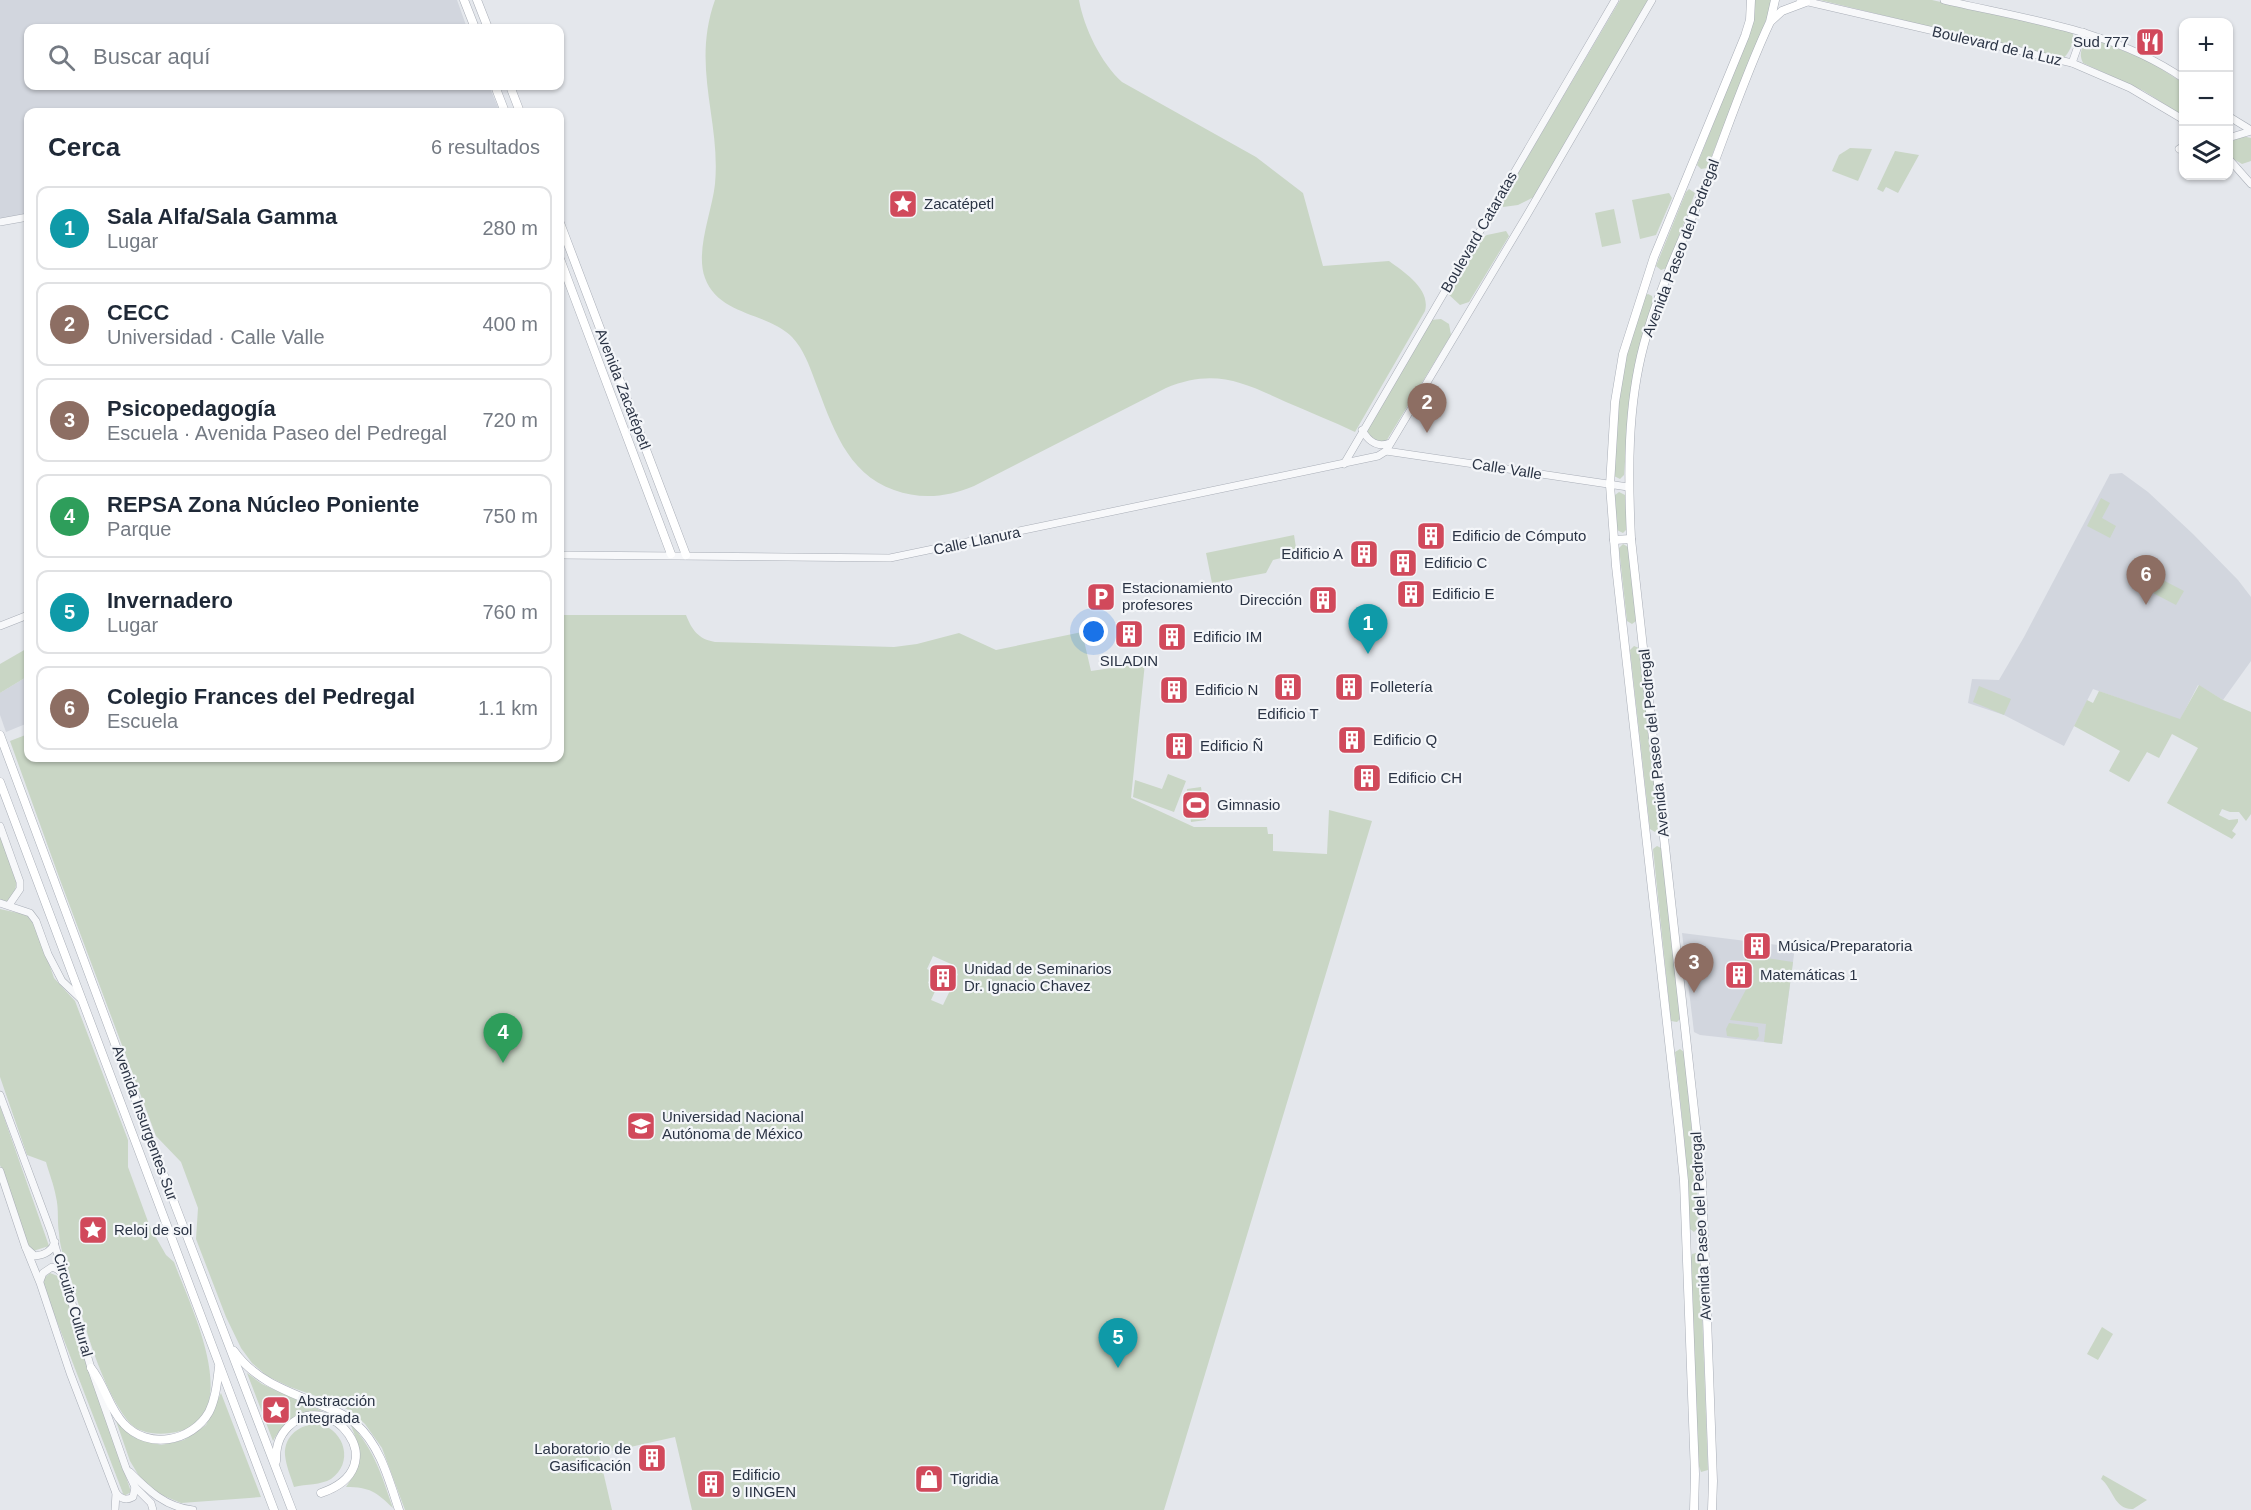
<!DOCTYPE html>
<html lang="es">
<meta charset="utf-8">
<style>
:root{--surface:#fff;--page:#f6f6f7;--text:#1f2937;--muted:#747a83;--line:#e0e1e3;--accent:#d93025}
body{margin:0;font-family:Arial,sans-serif;background:var(--page);color:var(--text)}
.controls{position:absolute;right:18px;top:18px;display:grid;overflow:hidden;border-radius:12px;box-shadow:0 2px 4px #0004}
.controls button{width:54px;height:54px;display:grid;place-items:center;padding:0;border:0;border-bottom:2px solid var(--line);background:var(--surface);color:var(--text);font:30px sans-serif}
.you{position:absolute;left:1094px;top:632px;width:21px;height:21px;margin:-15px;border:4px solid #fff;border-radius:50%;background:#1a73e8;box-shadow:0 0 0 9px #1a73e833}
.badge{display:grid;place-items:center;width:39px;height:39px;border-radius:50%;background:var(--accent);color:#fff;font-size:20px;font-weight:700}
.pin{position:absolute;translate:-50% -50px;filter:drop-shadow(0 2px 3px #0008)}
.pin::after{content:'';position:absolute;top:32px;width:21px;height:18px;background:inherit;clip-path:polygon(0 0,100% 0,50% 100%)}
.list{margin:0;padding:0;list-style:none}
h2{display:flex;justify-content:space-between;align-items:center;height:78px;margin:0;padding:0 24px;font-size:26px}
h2 small{font-size:20px;font-weight:400;color:var(--muted)}
.list li{display:grid;grid-template-columns:39px 1fr auto;gap:18px;align-items:center;box-sizing:border-box;height:84px;margin:0 12px 12px;padding:0 12px;border:2px solid var(--line);border-radius:12px}
.list b{display:block;font-size:22px;white-space:nowrap}
.list p{margin:0;font-size:20px;white-space:nowrap;color:var(--muted)}
.list em{font-size:20px;font-style:normal;color:var(--muted)}
.icon{flex:none;width:33px;height:33px;fill:none;stroke:currentColor;stroke-width:2;stroke-linecap:round;stroke-linejoin:round}
.map{position:relative;flex:none;width:2251px;height:1510px;overflow:hidden}
.search{position:absolute;background:var(--surface);box-shadow:0 2px 4px #0004;left:24px;top:24px;width:540px;height:66px;display:flex;align-items:center;gap:15px;box-sizing:border-box;padding:0 21px;border-radius:12px;color:var(--muted);font-size:22px}
.panel{position:absolute;background:var(--surface);box-shadow:0 2px 4px #0004;left:24px;top:108px;width:540px;height:654px;border-radius:12px}
.map>svg:first-child{display:block}
.built{fill:#d2d6de}
.green{fill:#c9d6c5;fill-rule:evenodd}
.lines{fill:none;stroke-linecap:round;stroke-linejoin:round}
.tertiary-casing{stroke:#a9aeb7;stroke-width:8}
.secondary-casing{stroke:#a9aeb7;stroke-width:9}
.tertiary{stroke:#f7f8fa;stroke-width:7}
.secondary{stroke:#fff;stroke-width:8}
.labels{text-anchor:middle;stroke-width:4.5;stroke-linejoin:round;paint-order:stroke}
.poi-label{font-size:15px;fill:#2b3445;stroke:#f4f6f9;text-anchor:start}
.street-label{font-size:15px;fill:#2b3445;stroke:#f4f6f9}
</style>
<div class="map">
<svg width="2251" height="1510" viewBox="0 0 2251 1510">
<rect width="100%" height="100%" fill="#e4e7ec"/>
<!-- built -->
<g class="built">
<polygon points="0,0 457,0 467,28 28,28 28,86 489,86 500,112 28,112 28,214 0,219"/>
<polygon points="2122,473 2148,492 2193,534 2238,580 2251,597 2251,661 2223,700 2198,685 2180,720 2093,689 2064,746 2004,715 1968,703 1972,679 1999,680 2024,637 2110,474"/>
<polygon points="28,676 28,723 6,732 0,715 0,693"/>
<polygon points="1682,933 1795,947 1782,1044 1700,1035 1694,1032"/>
</g>
<!-- green -->
<g class="green">
<path d="M715 0H1079C1084 28 1101 63 1122 82L1256 157 1303 193 1323 266 1389 261C1404 272 1431 289 1425 311L1355 432C1332 421 1309 412 1286 402 1243 382 1214 368 1166 388L974 486C948 497 921 500 894 490 846 473 832 425 815 381 809 365 804 350 792 337 767 312 719 316 705 278 695 251 712 212 715 184 721 120 691 67 715 0Z"/>
<polygon points="1620,0 1649,0 1534,197 1518,205 1503,207 1501,202"/>
<polygon points="1755,0 1774,0 1707,168 1701,169 1697,165 1748,36"/>
<path d="M1820 0H1932L2073 32C2074 44 2070 51 2063 59Z"/>
<path d="M2092 38 2149 61 2183 83V116L2144 91 2083 63C2078 53 2082 44 2092 38Z"/>
<path d="M2242 136 2251 138V161L2242 164 2230 157C2226 145 2232 140 2242 136Z"/>
<polygon points="1850,148 1872,149 1858,181 1832,171 1839,155"/>
<polygon points="1895,151 1919,155 1898,193 1886,187 1883,192 1877,189"/>
<polygon points="1689,189 1695,193 1667,268 1661,270 1656,266 1686,192"/>
<polygon points="1669,193 1672,198 1656,235 1640,239 1632,200"/>
<polygon points="1614,209 1621,243 1602,247 1595,213"/>
<polygon points="1506,231 1509,236 1469,302 1460,305 1447,293 1477,241 1487,235"/>
<path d="M1648 294 1652 296 1653 301C1636 358 1628 416 1624 475L1620 479 1614 476 1618 402 1626 355 1644 296Z"/>
<polygon points="1441,319 1449,324 1451,335 1385,443 1377,442 1365,433 1431,320"/>
<polygon points="1619,492 1625,495 1627,529 1623,533 1617,530 1615,495"/>
<polygon points="2101,498 2110,503 2102,518 2116,526 2110,538 2087,526"/>
<polygon points="1294,535 1297,554 1273,560 1266,573 1212,583 1206,553"/>
<polygon points="1623,544 1628,547 1636,621 1632,624 1627,621 1619,548"/>
<polygon points="2161,579 2184,591 2176,605 2153,593"/>
<path d="M560 615H686C692 630 698 639 715 642L894 647 917 644 959 633 996 650 1082 632 1091 671 1145 663 1131 798 1194 827H1267L1268 834H1273V851L1327 854 1329 810 1372 821 1164 1510H692L675 1437 599 1454 612 1510H405L382 1448 365 1424 352 1412 336 1403 290 1387 267 1376 252 1363 241 1348 226 1317 196 1239 198 1208 181 1162 156 1136 59 877 10 741 28 734V758H560ZM933 956 951 964 949 970 958 974 943 1005 931 1000 937 987 928 983 933 972 927 969Z"/>
<polygon points="1634,646 1639,648 1660,828 1655,832 1650,829 1630,650"/>
<polygon points="26,649 28,651 28,676 0,693 0,664"/>
<polygon points="2199,685 2223,700 2251,712 2251,814 2246,821 2239,812 2230,812 2222,809 2219,815 2229,820 2238,819 2238,822 2232,831 2236,834 2232,839 2167,803 2198,748 2172,734 2159,758 2147,752 2129,782 2109,771 2120,751 2074,726 2087,700 2093,703 2099,691 2180,719"/>
<polygon points="1979,686 2011,699 2004,715 1973,702"/>
<polygon points="1168,774 1186,781 1174,812 1133,797 1135,780 1162,789"/>
<polygon points="1201,787 1206,820 1191,822 1187,789"/>
<path d="M0 835C7 855 29 887 6 902L0 901Z"/>
<polygon points="1657,846 1661,848 1681,1018 1677,1022 1671,1021 1653,849"/>
<path d="M0 909 27 915 37 929 54 978 75 1001 128 1140V1167L150 1227 166 1255 174 1262C190 1306 250 1423 170 1433 156 1435 137 1433 128 1421 100 1385 85 1325 72 1282 67 1266 60 1250 59 1233 57 1221 59 1209 56 1197 54 1185 49 1173 46 1162L27 1155 0 1077Z"/>
<polygon points="1753,956 1793,962 1782,1044 1764,1042 1766,1024 1730,1020 1754,974 1745,962 1745,959"/>
<polygon points="1729,1023 1758,1027 1759,1036 1756,1040 1727,1036 1726,1029"/>
<polygon points="1680,1049 1684,1052 1697,1181 1698,1228 1694,1232 1690,1229 1684,1136 1675,1052"/>
<polygon points="0,1106 49,1246 33,1251 26,1244 0,1165"/>
<polygon points="1696,1253 1700,1255 1708,1470 1701,1472 1698,1463 1691,1258 1692,1254"/>
<polygon points="50,1273 60,1277 131,1492 124,1496 44,1288 43,1279"/>
<polygon points="2102,1327 2113,1334 2098,1360 2087,1354"/>
<path d="M247 1373 262 1384 322 1411C299 1412 284 1420 273 1441Z"/>
<polygon points="221,1393 261,1497 181,1503 159,1494 142,1481 130,1461 114,1415 133,1437 161,1445 184,1440 206,1425"/>
<path d="M350 1423C375 1451 381 1474 393 1508 376 1492 370 1487 346 1487 364 1462 361 1450 350 1423Z"/>
<path d="M320 1424C345 1431 354 1463 331 1479 321 1485 306 1484 294 1487 291 1477 286 1466 285 1455 284 1435 301 1423 320 1424Z"/>
<path d="M2103 1475 2147 1500 2133 1509C2114 1510 2113 1488 2101 1479Z"/>
</g>
<g class="lines">
<!-- tertiary casing -->
<g class="tertiary-casing">
<g id="tertiary">
<polyline points="1800,0 2072,63 2130,88 2184,120"/>
<path d="M1944 0C2025 19 2114 30 2184 79"/>
<polyline points="2072,63 2083,32"/>
<polyline points="2228,116 2251,130"/>
<polyline points="2228,138 2251,131"/>
<polyline points="2179,149 2184,146"/>
<polyline points="2228,158 2251,184"/>
<polyline points="0,222 28,217"/>
<path d="M1362 430C1369 442 1377 448 1390 443"/>
<polyline points="1386,451 1628,487"/>
<polyline points="1344,464 1615,0"/>
<polyline points="560,555 890,558 1378,456 1386,451 1527,215 1652,0"/>
<polyline points="0,626 28,615"/>
<polyline points="0,826 20,882 20,889 9,905"/>
<polyline points="0,903 30,913 36,921 48,954 62,981 82,1000"/>
<polyline points="0,1095 51,1232 91,1368 126,1468 135,1487 151,1503 153,1510"/>
<polyline points="0,1171 25,1246 40,1283 70,1373 116,1493 115,1510"/>
<path d="M26 1248 35 1256C45 1255 52 1251 55 1242"/>
<polyline points="40,1281 43,1273 52,1267 57,1269 63,1274"/>
<path d="M130 1472C148 1490 165 1507 193 1510"/>
<path d="M116 1493C121 1499 126 1501 133 1497L135 1487"/>
</g>
</g>
<!-- secondary casing -->
<g class="secondary-casing">
<g id="secondary">
<polyline points="464,0 475,28"/>
<polyline points="477,0 488,28"/>
<polyline points="1771,21 1782,11 1806,2"/>
<polyline points="495,86 505,112"/>
<polyline points="510,86 520,112"/>
<polyline points="560,223 686,555"/>
<polyline points="560,259 671,554"/>
<polyline points="1614,540 1631,539"/>
<polyline points="0,735 172,1197 292,1510"/>
<polyline points="0,782 274,1510"/>
<path d="M234 1351C256 1382 290 1392 323 1406 335 1411 347 1415 356 1424 380 1445 389 1480 399 1510"/>
<path d="M91 1368C105 1385 109 1409 124 1424 148 1450 192 1442 209 1412 216 1398 217 1382 219 1367"/>
<path d="M276 1461C276 1448 278 1437 288 1427 329 1385 398 1467 321 1493"/>
<polyline points="1694,1510 1695,1474 1684,1181 1679,1131 1616,566 1610,485 1615,402 1623,354 1654,257 1745,36 1750,20 1751,0"/>
<path d="M1712 1510 1713 1481 1702 1182 1631 539C1628 474 1627 407 1644 344 1659 287 1686 233 1708 179 1728 127 1746 73 1770 22L1775 0"/>
</g>
</g>
<!-- tertiary -->
<use href="#tertiary" class="tertiary"/>
<!-- secondary -->
<use href="#secondary" class="secondary"/>
</g>
<!-- icons -->
<defs>
<g id="restaurant-square" transform="scale(1.5)"><rect x="-9" y="-9" width="18" height="18" rx="4" fill="#d1495b" stroke="#f4f6f9"/><path d="M-5-6h1v4h1v-4h1v4h1v-4h1v5L-1.5 .5V6h-2V.5L-5-1ZM5-6V6H3V1.5H1.5Q1.5-4 5-6Z" fill="#fff"/></g>
<g id="sight-square" transform="scale(1.5)"><rect x="-9" y="-9" width="18" height="18" rx="4" fill="#d1495b" stroke="#f4f6f9"/><path d="M0-6L1.8-2.2L6-1.7L2.9 1.2L3.7 5.4L0 3.3L-3.7 5.4L-2.9 1.2L-6-1.7L-1.8-2.2Z" fill="#fff"/></g>
<g id="building-square" transform="scale(1.5)"><rect x="-9" y="-9" width="18" height="18" rx="4" fill="#d1495b" stroke="#f4f6f9"/><path d="M-4-6H4V6H1V3H-1V6H-4ZM-2.5-4.3h1.7v1.8h-1.7ZM.8-4.3h1.7v1.8H.8ZM-2.5-1h1.7V.8h-1.7ZM.8-1h1.7V.8H.8Z" fill="#fff"/></g>
<g id="parking-square" transform="scale(1.5)"><rect x="-9" y="-9" width="18" height="18" rx="4" fill="#d1495b" stroke="#f4f6f9"/><path d="M-3.5-5.5H1a3.5 3.5 0 0 1 0 7H-1V5.5H-3.5ZM-1-3.4V-.6H.8a1.4 1.4 0 0 0 0-2.8Z" fill="#fff"/></g>
<g id="stadium-square" transform="scale(1.5)"><rect x="-9" y="-9" width="18" height="18" rx="4" fill="#d1495b" stroke="#f4f6f9"/><path d="M0-5a6.5 5 0 1 0 0 10a6.5 5 0 1 0 0-10ZM-3.5-1.8h7v3.6h-7Z" fill="#fff"/></g>
<g id="university-square" transform="scale(1.5)"><rect x="-9" y="-9" width="18" height="18" rx="4" fill="#d1495b" stroke="#f4f6f9"/><path d="M0-5L7-2L0 1L-7-2ZM-4 1L0 2.5L4 1V4Q0 6-4 4Z" fill="#fff"/></g>
<g id="shop-square" transform="scale(1.5)"><rect x="-9" y="-9" width="18" height="18" rx="4" fill="#d1495b" stroke="#f4f6f9"/><path d="M-5-2.5h2.3a2.7 3.5 0 0 1 5.4 0H5L5.5 6h-11ZM-1.5-2.5h3a1.5 2.3 0 0 0-3 0Z" fill="#fff"/></g>
</defs>
<g fill-rule="evenodd">
<use href="#restaurant-square" x="2150" y="42"/>
<use href="#sight-square" x="903" y="204"/>
<use href="#building-square" x="1431" y="536"/>
<use href="#building-square" x="1364" y="554"/>
<use href="#building-square" x="1403" y="563"/>
<use href="#building-square" x="1411" y="594"/>
<use href="#parking-square" x="1101" y="597"/>
<use href="#building-square" x="1323" y="600"/>
<use href="#building-square" x="1129" y="634"/>
<use href="#building-square" x="1172" y="637"/>
<use href="#building-square" x="1288" y="687"/>
<use href="#building-square" x="1349" y="687"/>
<use href="#building-square" x="1174" y="690"/>
<use href="#building-square" x="1352" y="740"/>
<use href="#building-square" x="1179" y="746"/>
<use href="#building-square" x="1367" y="778"/>
<use href="#stadium-square" x="1196" y="805"/>
<use href="#building-square" x="1757" y="946"/>
<use href="#building-square" x="1739" y="975"/>
<use href="#building-square" x="943" y="978"/>
<use href="#university-square" x="641" y="1126"/>
<use href="#sight-square" x="93" y="1230"/>
<use href="#sight-square" x="276" y="1410"/>
<use href="#building-square" x="652" y="1458"/>
<use href="#shop-square" x="929" y="1479"/>
<use href="#building-square" x="711" y="1484"/>
</g>
<g class="labels">
<!-- poi labels -->
<g class="poi-label">
<text x="2129" y="47" text-anchor="end">Sud 777</text>
<text x="924" y="209">Zacatépetl</text>
<text x="1452" y="541">Edificio de Cómputo</text>
<text x="1343" y="559" text-anchor="end">Edificio A</text>
<text x="1424" y="568">Edificio C</text>
<text x="1122" y="593">Estacionamiento<tspan x="1122" dy="17">profesores</tspan></text>
<text x="1432" y="599">Edificio E</text>
<text x="1302" y="605" text-anchor="end">Dirección</text>
<text x="1193" y="642">Edificio IM</text>
<text x="1129" y="666" text-anchor="middle">SILADIN</text>
<text x="1370" y="692">Folletería</text>
<text x="1195" y="695">Edificio N</text>
<text x="1288" y="719" text-anchor="middle">Edificio T</text>
<text x="1373" y="745">Edificio Q</text>
<text x="1200" y="751">Edificio Ñ</text>
<text x="1388" y="783">Edificio CH</text>
<text x="1217" y="810">Gimnasio</text>
<text x="1778" y="951">Música/Preparatoria</text>
<text x="964" y="974">Unidad de Seminarios<tspan x="964" dy="17">Dr. Ignacio Chavez</tspan></text>
<text x="1760" y="980">Matemáticas 1</text>
<text x="662" y="1122">Universidad Nacional<tspan x="662" dy="17">Autónoma de México</tspan></text>
<text x="114" y="1235">Reloj de sol</text>
<text x="297" y="1406">Abstracción<tspan x="297" dy="17">integrada</tspan></text>
<text x="631" y="1454" text-anchor="end">Laboratorio de<tspan x="631" dy="17">Gasificación</tspan></text>
<text x="732" y="1480">Edificio<tspan x="732" dy="17">9 IINGEN</tspan></text>
<text x="950" y="1484">Tigridia</text>
</g>
<!-- street labels -->
<g class="street-label">
<text transform="translate(1997 46) rotate(13)" y="5">Boulevard de la Luz</text>
<text transform="translate(1479 232) rotate(-60)" y="5">Boulevard Cataratas</text>
<text transform="translate(1681 248) rotate(-69)" y="5">Avenida Paseo del Pedregal</text>
<text transform="translate(623 389) rotate(69)" y="5">Avenida Zacatépetl</text>
<text transform="translate(1507 469) rotate(9)" y="5">Calle Valle</text>
<text transform="translate(977 541) rotate(-12)" y="5">Calle Llanura</text>
<text transform="translate(1654 743) rotate(-96)" y="5">Avenida Paseo del Pedregal</text>
<text transform="translate(145 1123) rotate(70)" y="5">Avenida Insurgentes Sur</text>
<text transform="translate(1701 1226) rotate(-93)" y="5">Avenida Paseo del Pedregal</text>
<text transform="translate(73 1305) rotate(74)" y="5">Circuito Cultural</text>
</g>
</g>
</svg>
<div class="controls">
<button>+</button>
<button>−</button>
<button><svg class="icon" aria-label="layers" viewBox="0 0 24 24"><path d="M12 4l9 5-9 5-9-5zM3 14l9 5 9-5"/></svg></button>
</div>
<div class="you"></div>
<div class="pin badge" style="left:1368px;top:654px;background:#0f9aa8">1</div>
<div class="pin badge" style="left:1427px;top:433px;background:#8d6e63">2</div>
<div class="pin badge" style="left:1694px;top:993px;background:#8d6e63">3</div>
<div class="pin badge" style="left:503px;top:1063px;background:#2e9e5b">4</div>
<div class="pin badge" style="left:1118px;top:1368px;background:#0f9aa8">5</div>
<div class="pin badge" style="left:2146px;top:605px;background:#8d6e63">6</div>
<div class="search"><svg class="icon" aria-label="search" viewBox="0 0 24 24"><circle cx="10" cy="10" r="6"/><path d="M15 15l6 6"/></svg>Buscar aquí</div>
<section class="panel">
<h2>Cerca<small>6 resultados</small></h2>
<ul class="list">
<li><span class="badge" style="background:#0f9aa8">1</span><div><b>Sala Alfa/Sala Gamma</b><p>Lugar</p></div><em>280 m</em></li>
<li><span class="badge" style="background:#8d6e63">2</span><div><b>CECC</b><p>Universidad · Calle Valle</p></div><em>400 m</em></li>
<li><span class="badge" style="background:#8d6e63">3</span><div><b>Psicopedagogía</b><p>Escuela · Avenida Paseo del Pedregal</p></div><em>720 m</em></li>
<li><span class="badge" style="background:#2e9e5b">4</span><div><b>REPSA Zona Núcleo Poniente</b><p>Parque</p></div><em>750 m</em></li>
<li><span class="badge" style="background:#0f9aa8">5</span><div><b>Invernadero</b><p>Lugar</p></div><em>760 m</em></li>
<li><span class="badge" style="background:#8d6e63">6</span><div><b>Colegio Frances del Pedregal</b><p>Escuela</p></div><em>1.1 km</em></li>
</ul>
</section>
</div>
